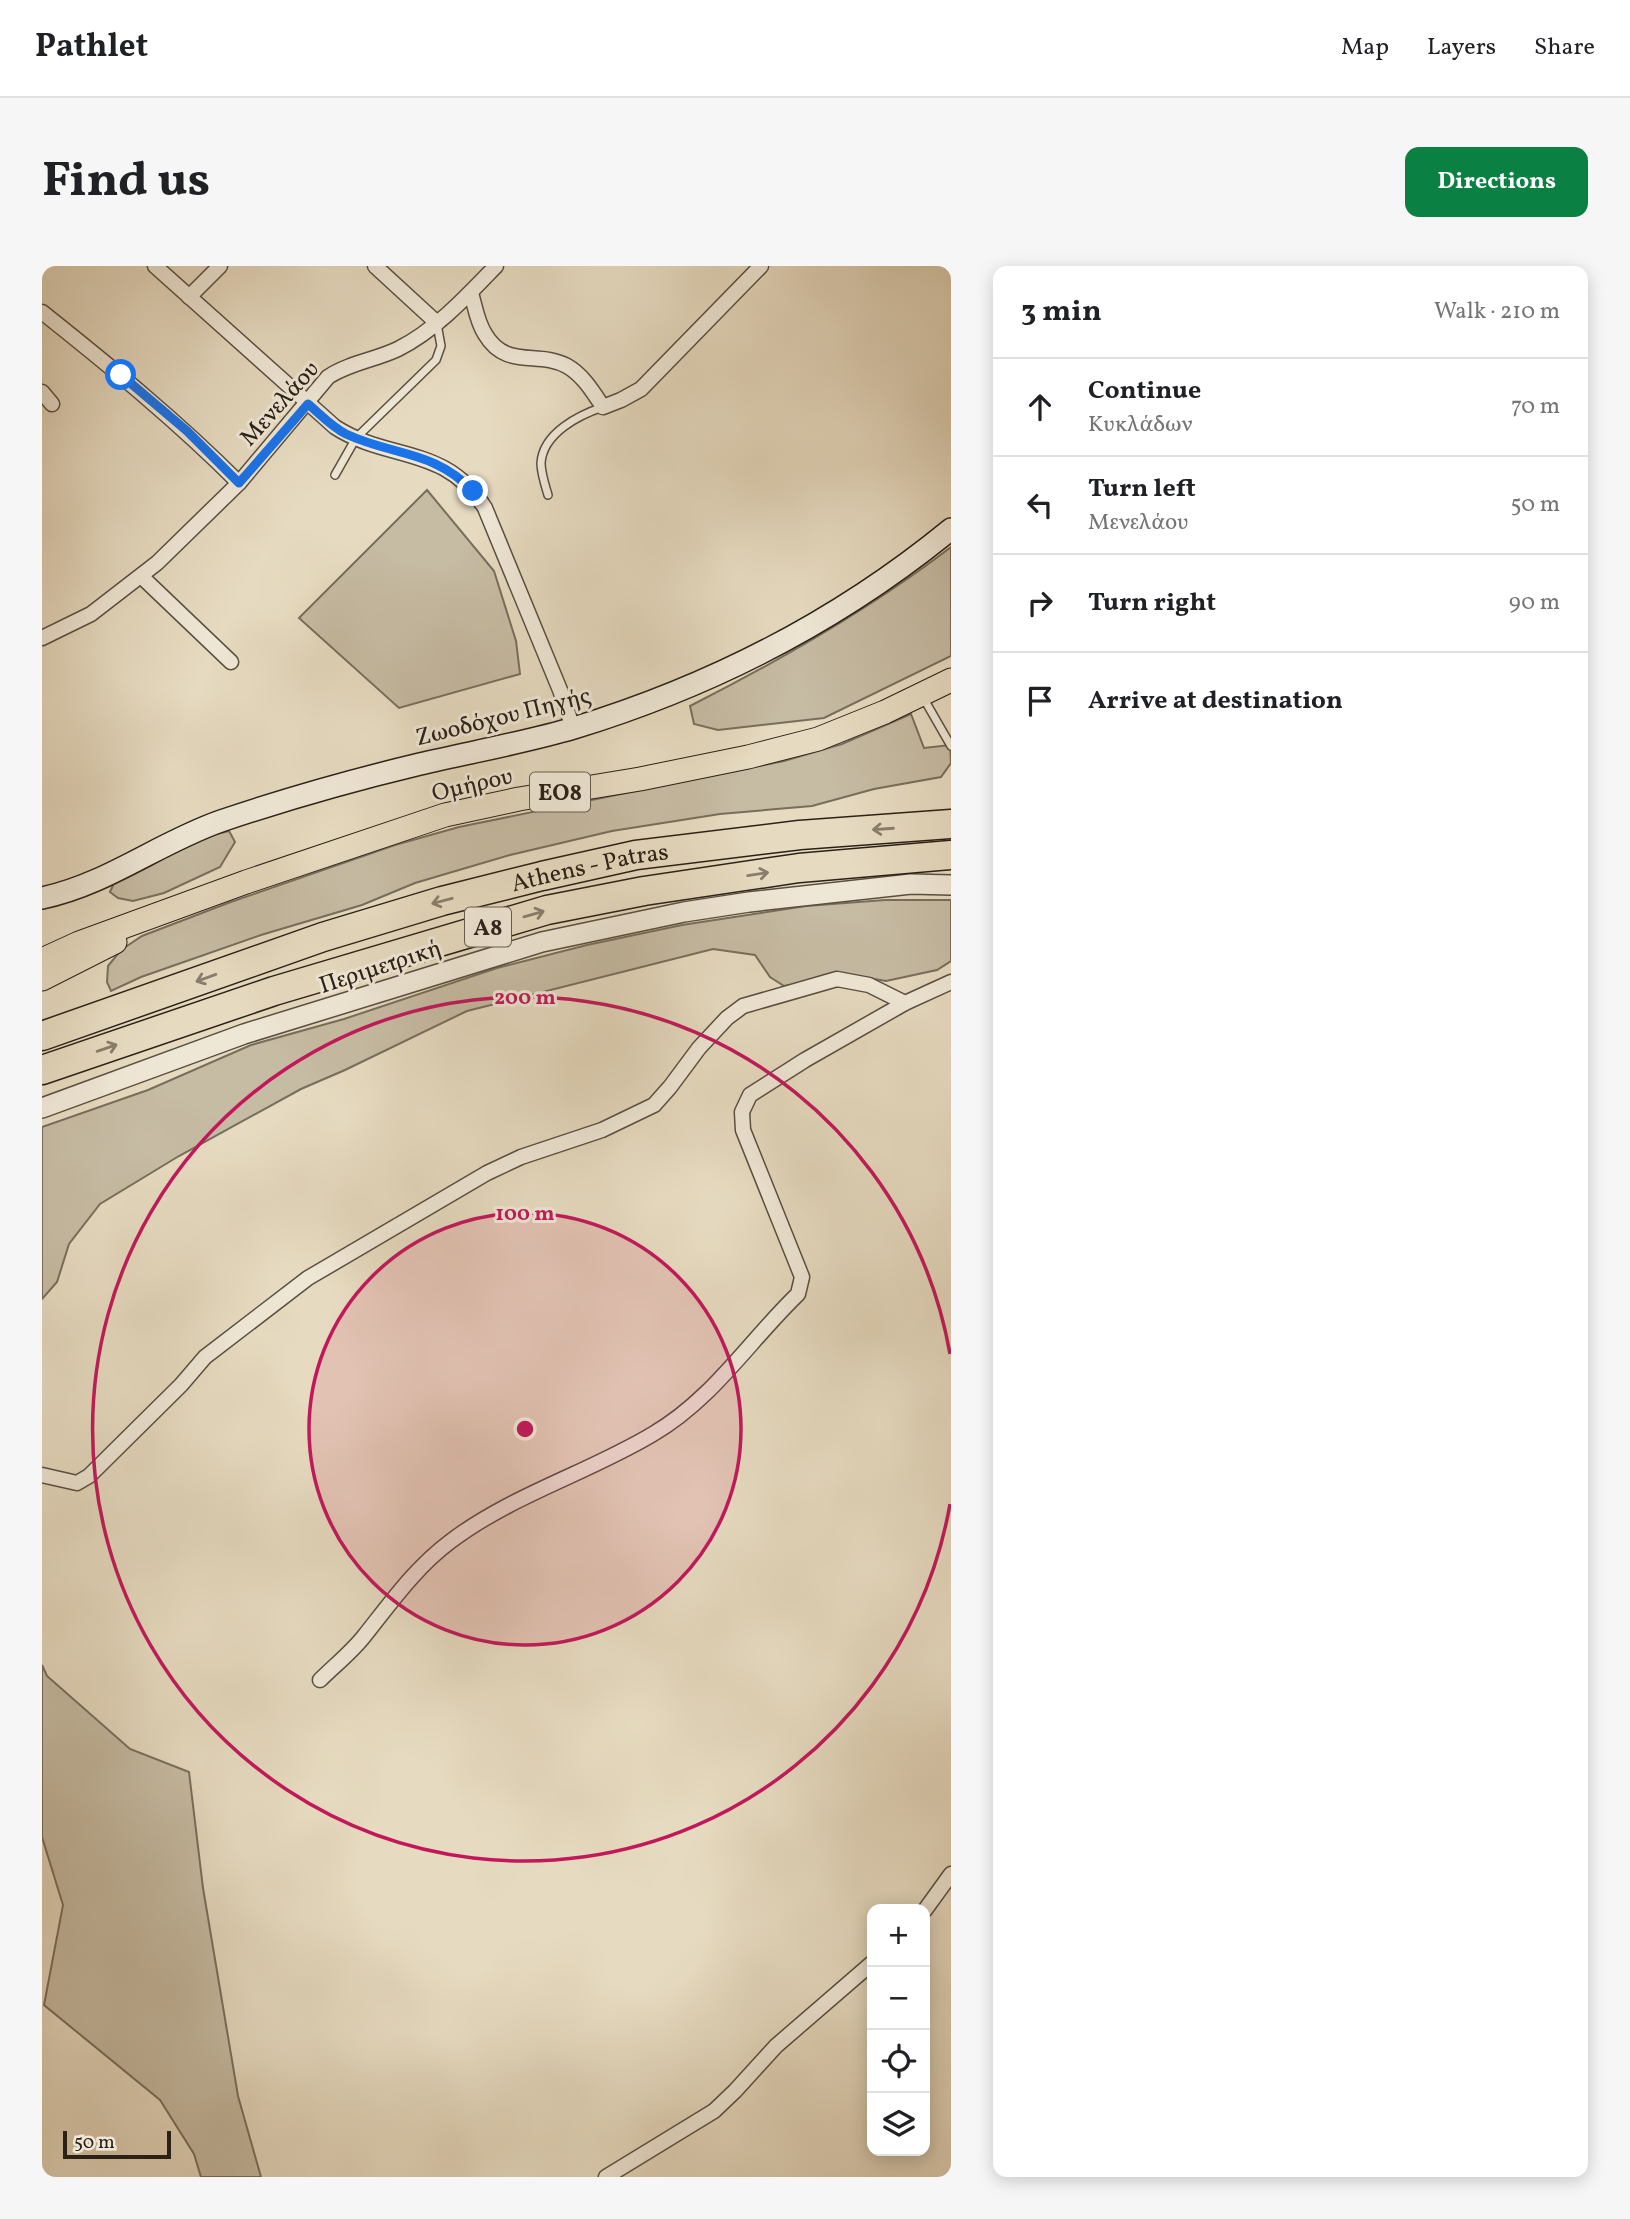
<!DOCTYPE html>
<meta charset="utf-8">
<style>
:root{--surface:#fff;--page:#f6f6f6;--text:#202124;--muted:#757577;--line:#e0e0e0;--accent:#0b8043}
body{margin:0;font-family:Vollkorn,serif;background:var(--page);color:var(--text)}
.controls{position:absolute;right:21px;bottom:21px;display:grid;overflow:hidden;border-radius:14px;box-shadow:0 4px 18px #0003}
.controls button{width:63px;height:63px;display:grid;place-items:center;padding:0;border:0;border-bottom:2px solid var(--line);background:var(--surface);color:var(--text);font:35px sans-serif}
.scale{position:absolute;left:21px;bottom:18px;width:108px;box-sizing:border-box;padding-left:7px;border:4px solid #2b2117;border-top:0;font-size:19px;line-height:24px;white-space:nowrap;color:#2b2117;-webkit-text-stroke:5px #efe7d6;paint-order:stroke}
.stop{position:absolute;width:21px;height:21px;margin:-16px;border:5px solid #1a73e8;border-radius:50%;background:#fff}
.stop.end{background:#1a73e8;border-color:#fff;box-shadow:0 2px 7px #0008}
.list{margin:0;padding:0;list-style:none}
h2{display:flex;justify-content:space-between;align-items:center;height:91px;margin:0;padding:0 28px;font-size:30px}
h2 small{font-size:23px;font-weight:400;color:var(--muted)}
.list li{display:grid;grid-template-columns:46px 1fr auto;gap:21px;align-items:center;box-sizing:border-box;height:98px;padding:0 28px;border-top:2px solid var(--line)}
.list b{display:block;font-size:26px;white-space:nowrap}
.list p{margin:0;font-size:23px;white-space:nowrap;color:var(--muted)}
.list em{font-size:23px;font-style:normal;color:var(--muted)}
.icon{flex:none;width:38px;height:38px;fill:none;stroke:currentColor;stroke-width:2;stroke-linecap:round;stroke-linejoin:round}
.map{position:relative;flex:none;width:909px;height:1911px;overflow:hidden;border-radius:14px}
header{display:flex;align-items:center;gap:42px;box-sizing:border-box;height:98px;padding:0 35px;background:var(--surface);border-bottom:2px solid var(--line)}
header strong{font-size:33px}
nav{display:flex;gap:38px;margin-inline-start:auto;font-size:24px}
.intro{display:flex;align-items:center;justify-content:space-between;box-sizing:border-box;height:168px;padding:0 42px}
h1{margin:0;font-size:49px}
.button{padding:18px 32px;border-radius:14px;background:var(--accent);color:#fff;font-size:24px;font-weight:700}
main{display:flex;gap:42px;padding:0 42px}
aside{flex:1;background:var(--surface);border-radius:14px;box-shadow:0 4px 18px #0003}
.map>svg:first-child{display:block}
.green{fill:#c6bba3;stroke:#786e5d;stroke-width:2}
.lines{fill:none;stroke-linecap:round;stroke-linejoin:round}
.service-casing{stroke:#5a4f41;stroke-width:10}
.minor-casing{stroke:#5a4f41;stroke-width:17}
.tertiary-casing{stroke:#5a4f41;stroke-width:22}
.secondary-casing{stroke:#2b2117;stroke-width:24}
.primary-casing{stroke:#2b2117;stroke-width:25}
.motorway-casing{stroke:#2b2117;stroke-width:31}
.service{stroke:#efe7d6;stroke-width:7}
.minor{stroke:#efe7d6;stroke-width:14}
.tertiary{stroke:#efe7d6;stroke-width:19}
.secondary{stroke:#efe7d6;stroke-width:21}
.primary{stroke:#e6dac0;stroke-width:23}
.motorway{stroke:#e6dac0;stroke-width:28}
.oneway{stroke:#887e6c}
.route{stroke:#1a73e8;stroke-width:9}
.ring{fill:none;stroke:#c2185b;stroke-width:3.5}
.labels{text-anchor:middle;stroke-width:6;stroke-linejoin:round;paint-order:stroke}
.shield{fill:#efe7d6;stroke:#665c50;stroke-width:2}
.shield-label{font-size:23px;font-weight:bold;fill:#2b2117}
.street-label{font-size:24px;fill:#2b2117;stroke:#efe7d6}
.centre{fill:#c2185b;stroke:#efe7d6;stroke-width:3.5}
.ring-label{font-size:21px;text-anchor:middle;font-weight:bold;fill:#c2185b;stroke:#efe7d6;stroke-width:6;stroke-linejoin:round;paint-order:stroke}
</style>
<header>
<strong>Pathlet</strong>
<nav><a>Map</a><a>Layers</a><a>Share</a></nav>
</header>
<div class="intro"><h1>Find us</h1><a class="button">Directions</a></div>
<main>
<div class="map">
<svg width="909" height="1911" viewBox="0 0 909 1911">
<rect width="100%" height="100%" fill="#e6dac0"/>
<filter id="stains"><feTurbulence type="fractalNoise" baseFrequency=".00286" numOctaves="4"/><feColorMatrix values="0 0 0 0 .2 0 0 0 0 .09 0 0 0 0 .02 0 0 0 .5 -.17"/></filter>
<radialGradient id="worn" r=".72"><stop offset=".6" stop-color="#630" stop-opacity="0"/><stop offset="1" stop-color="#630" stop-opacity=".3"/></radialGradient>
<!-- green -->
<g class="green">
<polygon points="385,224 452,305 474,375 478,408 357,442 257,352"/>
<path d="M909 281V390L782 452 676 464 652 458 648 440C739 394 828 343 909 281Z"/>
<polygon points="869,448 882,482 908,479 909,497 899,511 832,523 770,540 678,548 570,565 468,589 373,617 320,639 219,669 99,711 69,725 65,716 66,700 79,684 100,670 186,637 353,579 417,561 742,495 800,478"/>
<polygon points="187,565 193,576 178,601 122,627 91,635 76,632 68,626 72,617 158,572"/>
<polygon points="843,634 909,634 909,695 895,704 844,715 809,709 742,720 728,711 713,689 671,683 425,745 303,804 259,823 137,890 58,938 27,978 15,1016 0,1033 0,861 106,824 209,779 302,753 455,702 545,679 640,659 764,640"/>
<polygon points="0,1399 5,1410 88,1483 147,1506 161,1622 196,1830 219,1911 159,1911 152,1888 118,1834 2,1739 21,1639 0,1571"/>
</g>
<g class="lines">
<!-- service casing -->
<g class="service-casing">
<g id="service">
<polyline points="293,209 314,172 394,94 399,80 395,58"/>
<path d="M506 229C503 219 499 207 499 197 501 167 537 149 561 141"/>
<polyline points="882,433 909,480"/>
</g>
</g>
<!-- minor casing -->
<g class="minor-casing">
<g id="minor">
<path d="M113 0 293 161C347 196 403 178 443 242L518 424 531 462"/>
<polyline points="333,0 395,57"/>
<path d="M429 27C433 40 435 56 443 68 464 104 496 84 525 100 541 109 551 126 561 141L579 134 599 123 719 0"/>
<polyline points="147,31 178,0"/>
<path d="M0 46C69 101 135 155 197 217"/>
<polyline points="0,126 10,138"/>
<polyline points="100,311 189,396"/>
<path d="M0 372 49 348 115 297 197 217 286 111C307 97 333 94 356 83 394 64 425 30 454 0"/>
<polyline points="0,1209 35,1217 47,1210 139,1119 163,1091 266,1012 445,907 479,891 560,864 612,839 628,821 657,782 685,752 701,740 795,713 827,719 863,737"/>
<path d="M278 1414C293 1399 310 1386 323 1369 350 1335 374 1301 409 1275 470 1229 546 1207 611 1168 671 1133 707 1075 756 1028L760 1011 701 864 700 846 708 829 763 794 863 737 909 716"/>
<polyline points="883,1644 909,1608"/>
<polyline points="564,1911 672,1845 693,1825 734,1780 830,1697"/>
</g>
</g>
<!-- tertiary casing -->
<g class="tertiary-casing">
<polyline id="tertiary" points="0,842 202,768 500,676 642,646 707,636 869,618 909,619"/>
</g>
<!-- secondary casing -->
<g class="secondary-casing">
<path id="secondary" d="M0 632C66 618 116 577 179 555 244 533 311 514 378 498 429 486 481 477 532 462 669 420 798 354 909 263"/>
</g>
<!-- primary casing -->
<g class="primary-casing">
<g id="primary">
<polyline points="0,694 37,677 204,616 403,549 477,533 598,513 706,491 776,473 843,446 909,414"/>
<polyline points="0,713 73,676"/>
</g>
</g>
<!-- motorway casing -->
<g class="motorway-casing">
<g id="motorway">
<path id="s1" d="M0 770 281 671 400 635 500 610 594 589 758 569 909 558"/>
<polyline points="0,804 232,725 505,644 602,625 757,602 909,589"/>
</g>
</g>
<!-- service -->
<use href="#service" class="service"/>
<!-- minor -->
<use href="#minor" class="minor"/>
<!-- tertiary -->
<use href="#tertiary" class="tertiary"/>
<!-- secondary -->
<use href="#secondary" class="secondary"/>
<!-- primary -->
<use href="#primary" class="primary"/>
<!-- motorway -->
<use href="#motorway" class="motorway"/>
</g>
<!-- one-way arrows -->
<defs><path id="oneway-shaft" d="M-6 0H5M1.5-3L5.5 0L1.5 3" fill="none" stroke-width="1.6" stroke-linecap="round" stroke-linejoin="round" transform="scale(1.75)"/></defs>
<g class="oneway">
<use href="#oneway-shaft" transform="translate(841 563) rotate(176)"/>
<use href="#oneway-shaft" transform="translate(716 608) rotate(-9)"/>
<use href="#oneway-shaft" transform="translate(400 635) rotate(165)"/>
<use href="#oneway-shaft" transform="translate(492 648) rotate(-16)"/>
<use href="#oneway-shaft" transform="translate(164 712) rotate(160)"/>
<use href="#oneway-shaft" transform="translate(65 782) rotate(-19)"/>
</g>
<g class="lines">
<!-- route -->
<path class="route" d="M79 109 145 165 197 217 266 138C278 148 290 161 304 168 351 190 392 184 431 225"/>
</g>
<!-- distance rings -->
<circle cx="483" cy="1163" r="216" fill="#c2185b" fill-opacity=".12"/>
<g class="ring">
<circle cx="483" cy="1163" r="216"/>
<path d="M908 1238A432 432 0 1 1 908 1088"/>
</g>
<g class="labels">
<!-- shield labels -->
<g class="shield">
<rect x="488" y="506.5" width="60" height="39" rx="5"/>
<rect x="423" y="641.5" width="46" height="39" rx="5"/>
</g>
<g class="shield-label">
<text x="518" y="534">ΕΟ8</text>
<text x="446" y="669">Α8</text>
</g>
<!-- street labels -->
<g class="street-label">
<text transform="translate(237 137) rotate(-48)" y="8">Μενελάου</text>
<text transform="translate(461 450) rotate(-14)" y="8">Ζωοδόχου Πηγής</text>
<text transform="translate(430 518) rotate(-13)" y="8">Ομήρου</text>
<text dy="8" stroke="none"><textPath href="#s1" startOffset="574">Athens - Patras</textPath></text>
<text transform="translate(338 700) rotate(-18)" y="8">Περιμετρική</text>
</g>
</g>
<circle cx="483" cy="1163" r="10" class="centre"/>
<g class="ring-label">
<text x="483" y="738">200 m</text>
<text x="483" y="954">100 m</text>
</g>
<rect width="100%" height="100%" filter="url(#stains)"/>
<rect width="100%" height="100%" fill="url(#worn)"/>
</svg>
<div class="controls">
<button>+</button>
<button>−</button>
<button><svg class="icon" aria-label="locate" viewBox="0 0 24 24"><circle cx="12" cy="12" r="6"/><path d="M12 2v4M12 18v4M2 12h4M18 12h4"/></svg></button>
<button><svg class="icon" aria-label="layers" viewBox="0 0 24 24"><path d="M12 4l9 5-9 5-9-5zM3 14l9 5 9-5"/></svg></button>
</div>
<div class="scale">50 m</div>
<div class="stop" style="left:79px;top:109px"></div>
<div class="stop end" style="left:431px;top:225px"></div>
</div>
<aside>
<h2>3 min<small>Walk · 210 m</small></h2>
<ul class="list">
<li><svg class="icon" aria-label="ahead" viewBox="0 0 24 24"><path d="M12 20V5M6 11l6-6 6 6"/></svg><div><b>Continue</b><p>Κυκλάδων</p></div><em>70 m</em></li>
<li><svg class="icon" aria-label="left" viewBox="0 0 24 24"><path d="M17 20v-9H6M10 6l-5 5 5 5"/></svg><div><b>Turn left</b><p>Μενελάου</p></div><em>50 m</em></li>
<li><svg class="icon" aria-label="right" viewBox="0 0 24 24"><path d="M7 20v-9h11M14 6l5 5-5 5"/></svg><div><b>Turn right</b></div><em>90 m</em></li>
<li><svg class="icon" aria-label="arrive" viewBox="0 0 24 24"><path d="M6 21V4h12l-3 4 3 4H6"/></svg><div><b>Arrive at destination</b></div></li>
</ul>
</aside>
</main>
